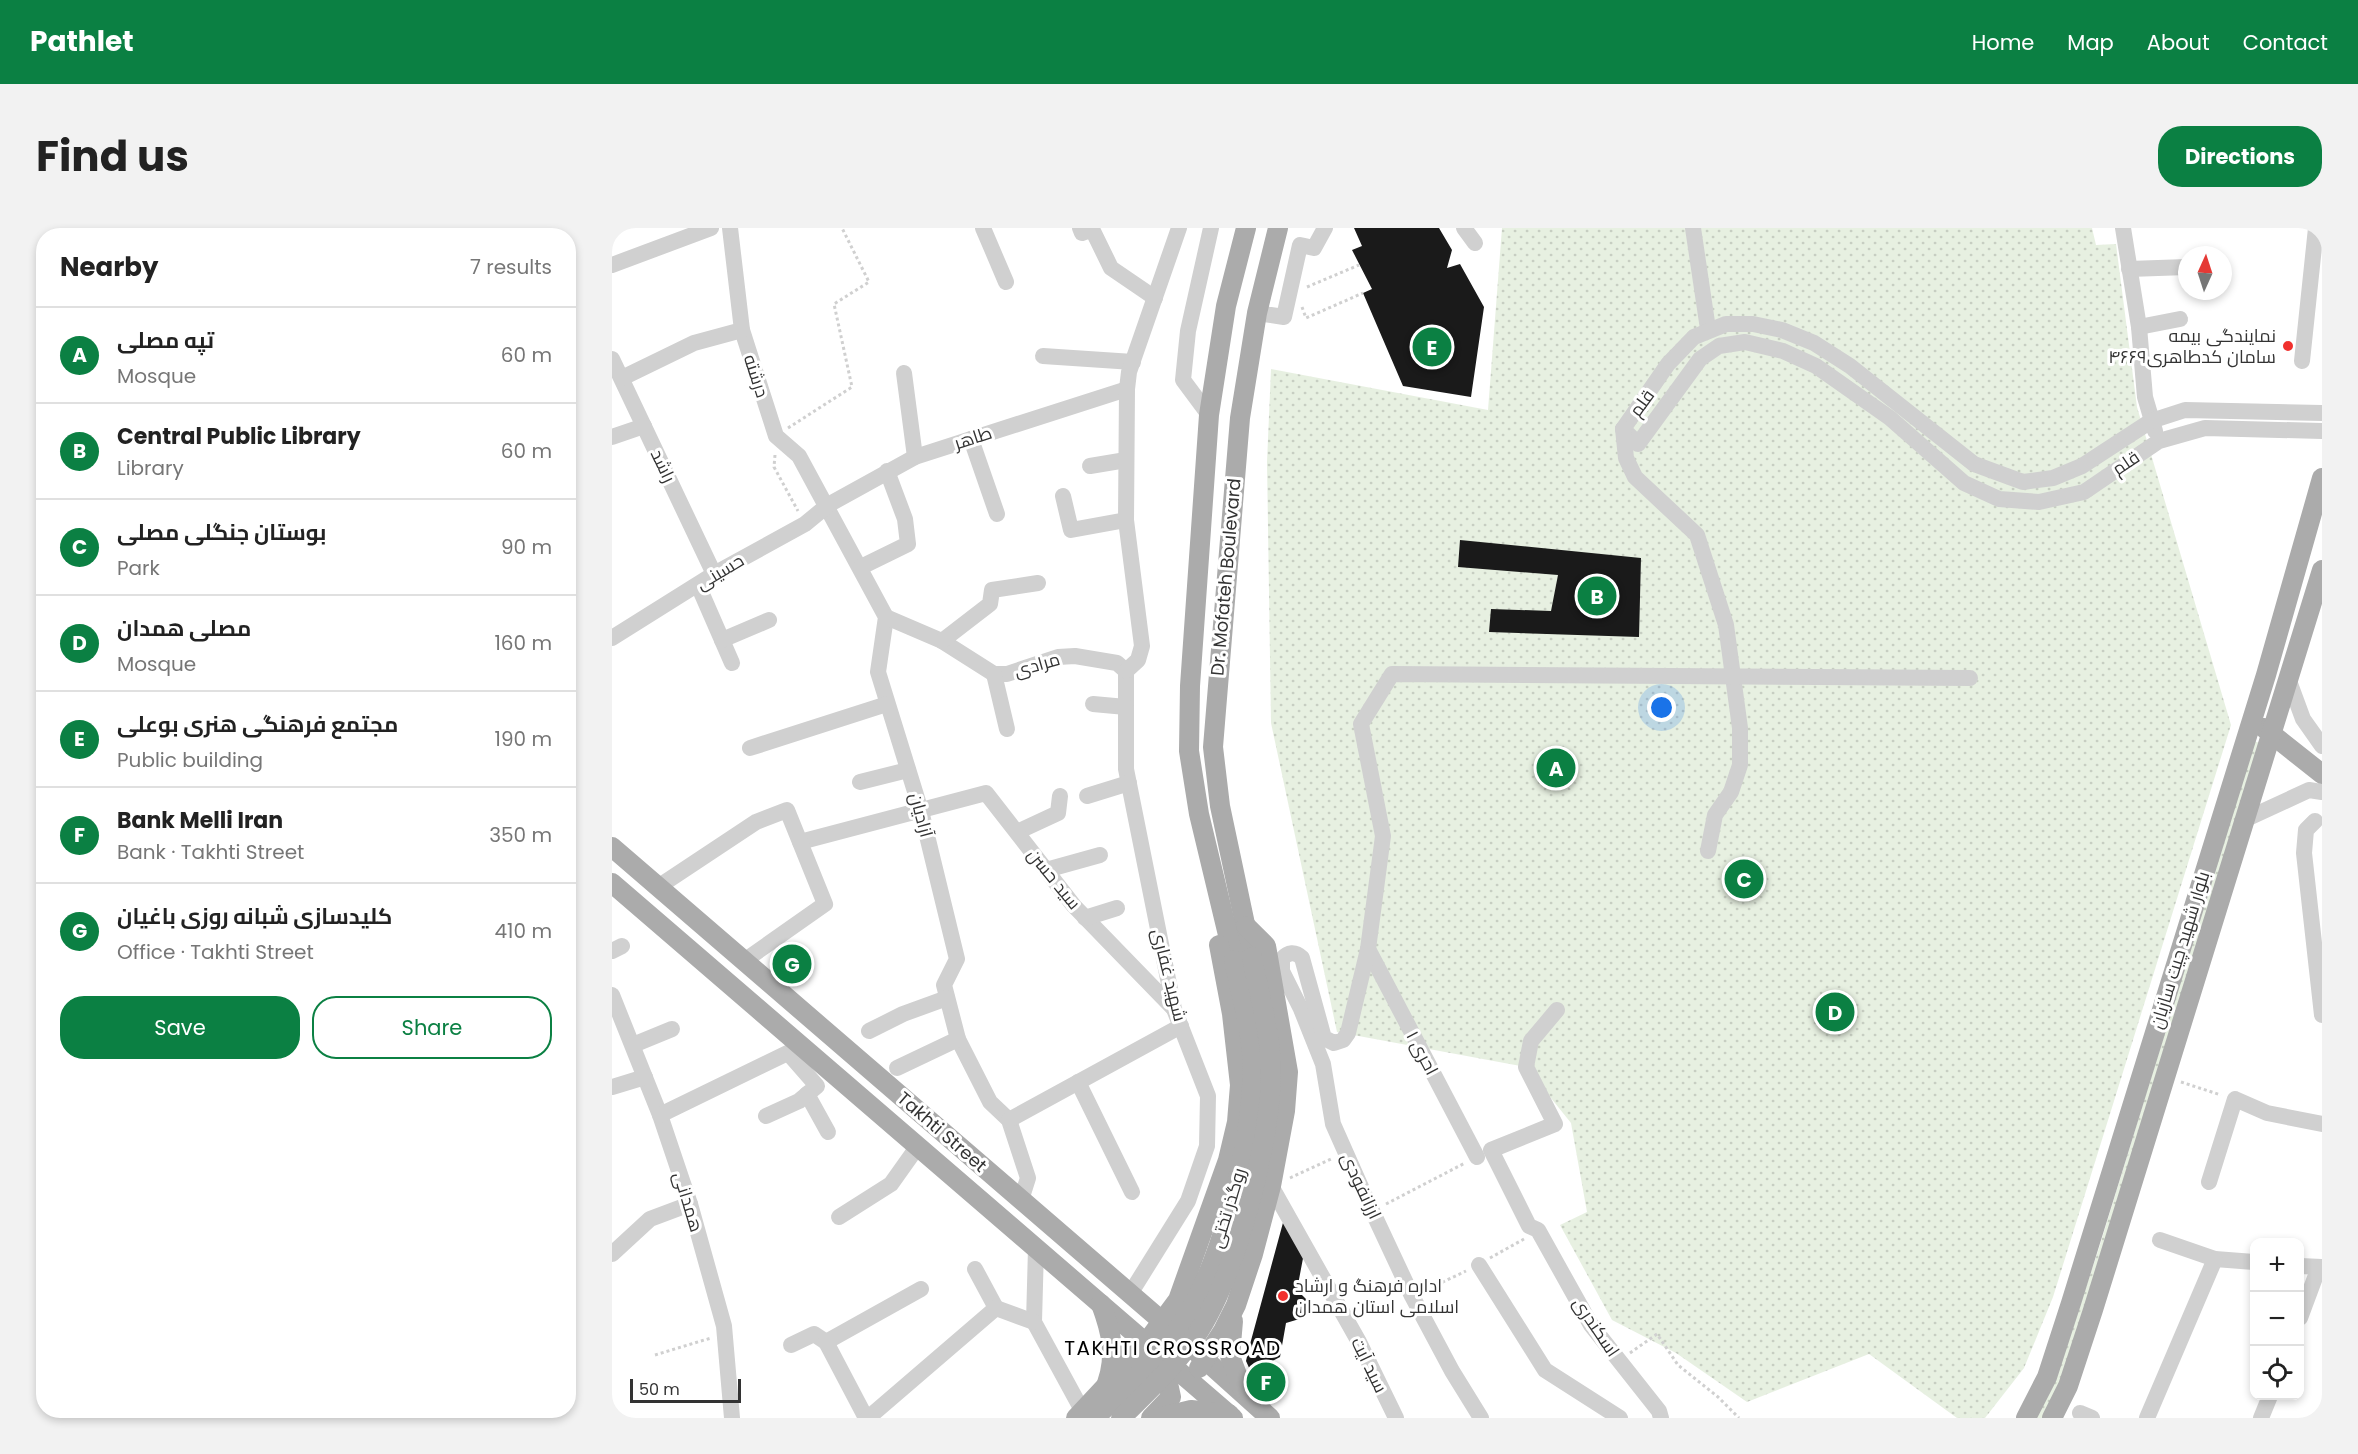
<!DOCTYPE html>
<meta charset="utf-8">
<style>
:root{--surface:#fff;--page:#f2f2f2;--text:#222;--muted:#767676;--line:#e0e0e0;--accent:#0b8043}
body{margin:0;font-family:Poppins,Cairo,sans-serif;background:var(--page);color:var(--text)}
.controls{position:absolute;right:18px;bottom:18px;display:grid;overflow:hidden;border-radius:12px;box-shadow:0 3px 9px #0003}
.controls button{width:54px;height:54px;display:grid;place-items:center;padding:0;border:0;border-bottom:2px solid var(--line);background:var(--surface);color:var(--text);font:30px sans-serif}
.compass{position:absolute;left:1566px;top:18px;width:54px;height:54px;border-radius:50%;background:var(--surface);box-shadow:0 3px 9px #0003;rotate:3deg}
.scale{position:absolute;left:18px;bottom:15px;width:111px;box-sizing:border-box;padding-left:6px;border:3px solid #333;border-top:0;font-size:16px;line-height:21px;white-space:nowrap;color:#333;-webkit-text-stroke:4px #fff;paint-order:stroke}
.you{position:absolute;left:1050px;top:480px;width:21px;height:21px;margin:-15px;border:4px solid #fff;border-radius:50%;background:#1a73e8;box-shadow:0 0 0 9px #1a73e833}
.badge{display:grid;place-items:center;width:39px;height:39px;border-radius:50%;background:var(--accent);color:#fff;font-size:20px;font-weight:700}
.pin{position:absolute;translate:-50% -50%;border:3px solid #fff;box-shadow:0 2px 6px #0006}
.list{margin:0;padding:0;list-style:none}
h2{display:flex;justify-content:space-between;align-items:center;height:78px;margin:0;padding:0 24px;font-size:26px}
h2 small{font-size:20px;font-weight:400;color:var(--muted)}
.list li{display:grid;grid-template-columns:39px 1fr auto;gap:18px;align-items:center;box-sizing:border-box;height:96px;padding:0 24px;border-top:2px solid var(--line)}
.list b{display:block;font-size:22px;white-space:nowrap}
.list p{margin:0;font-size:20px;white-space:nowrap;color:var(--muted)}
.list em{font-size:20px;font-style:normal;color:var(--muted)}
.actions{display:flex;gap:12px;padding:18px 24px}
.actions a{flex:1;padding:14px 0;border:2px solid var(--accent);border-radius:24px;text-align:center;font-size:21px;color:var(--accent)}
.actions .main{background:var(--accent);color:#fff}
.icon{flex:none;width:33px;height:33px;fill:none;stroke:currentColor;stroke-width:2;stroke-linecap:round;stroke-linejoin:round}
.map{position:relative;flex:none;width:1710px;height:1190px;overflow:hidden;border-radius:24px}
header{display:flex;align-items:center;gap:36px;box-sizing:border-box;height:84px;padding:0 30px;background:var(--accent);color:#fff}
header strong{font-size:28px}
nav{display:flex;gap:33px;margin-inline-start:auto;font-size:21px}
.intro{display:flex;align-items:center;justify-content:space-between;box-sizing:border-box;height:144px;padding:0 36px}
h1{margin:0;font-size:42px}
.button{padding:15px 27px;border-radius:24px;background:var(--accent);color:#fff;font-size:21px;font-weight:700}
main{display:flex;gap:36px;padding:0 36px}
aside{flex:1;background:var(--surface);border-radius:24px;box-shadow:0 3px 9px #0003}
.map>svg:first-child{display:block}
.grass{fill:url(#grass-dots)}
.building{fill:#1a1a1a}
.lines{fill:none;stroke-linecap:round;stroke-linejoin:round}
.path{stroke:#d0d0d0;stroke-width:3;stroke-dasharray:3 3;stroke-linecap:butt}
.minor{stroke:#d0d0d0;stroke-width:16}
.major{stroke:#ababab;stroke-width:20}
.major-bridge{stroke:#ababab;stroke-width:20}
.poi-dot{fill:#f1302d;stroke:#fff;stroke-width:2}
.labels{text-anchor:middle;stroke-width:6;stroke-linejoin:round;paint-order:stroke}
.poi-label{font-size:18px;fill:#333;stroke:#fff;text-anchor:end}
.street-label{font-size:18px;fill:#333;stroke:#fff}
.neighbourhood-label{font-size:20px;letter-spacing:1.5px;fill:#000;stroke:#fff}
</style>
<header>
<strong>Pathlet</strong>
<nav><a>Home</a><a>Map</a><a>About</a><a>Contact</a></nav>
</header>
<div class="intro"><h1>Find us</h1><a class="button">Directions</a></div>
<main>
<aside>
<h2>Nearby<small>7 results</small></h2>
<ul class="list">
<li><span class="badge">A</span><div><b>تپه مصلی</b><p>Mosque</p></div><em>60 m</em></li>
<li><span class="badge">B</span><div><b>Central Public Library</b><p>Library</p></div><em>60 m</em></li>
<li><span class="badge">C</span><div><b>بوستان جنگلی مصلی</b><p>Park</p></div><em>90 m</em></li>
<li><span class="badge">D</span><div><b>مصلی همدان</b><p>Mosque</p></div><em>160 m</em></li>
<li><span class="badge">E</span><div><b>مجتمع فرهنگی هنری بوعلی</b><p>Public building</p></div><em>190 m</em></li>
<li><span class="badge">F</span><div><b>Bank Melli Iran</b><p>Bank · Takhti Street</p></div><em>350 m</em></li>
<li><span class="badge">G</span><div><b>کلیدسازی شبانه روزی باغیان</b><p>Office · Takhti Street</p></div><em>410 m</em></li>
</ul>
<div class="actions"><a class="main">Save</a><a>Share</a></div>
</aside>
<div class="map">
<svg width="1710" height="1190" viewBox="0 0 1710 1190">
<defs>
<pattern id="grass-dots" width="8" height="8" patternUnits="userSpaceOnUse" patternTransform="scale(1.5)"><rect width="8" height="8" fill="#e7f0e1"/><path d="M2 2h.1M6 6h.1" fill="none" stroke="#c7cec2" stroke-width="1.8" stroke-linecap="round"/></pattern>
</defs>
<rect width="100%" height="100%" fill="#fff"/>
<!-- grass -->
<g class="grass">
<polygon points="890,0 1480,0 1484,17 1504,16 1525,179 1619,497 1441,1069 1412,1140 1373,1190 1345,1190 1257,1126 1135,1174 1064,1125 1000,1092 948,997 975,984 959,895 914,839 725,804 659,495 655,234 659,141 876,182"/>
<polygon points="1642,513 1648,515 1473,1091 1433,1190 1425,1190 1444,1150 1487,1020"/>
</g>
<!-- building -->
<g class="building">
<polygon points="742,0 827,0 840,22 835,40 848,36 872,79 859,169 791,158 751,65 760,61 740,22 750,18"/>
<polygon points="848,312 1029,330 1027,409 877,404 879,381 939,383 946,347 846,339"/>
<polygon points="672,991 692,1025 685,1062 697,1074 694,1089 674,1095 668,1129 639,1144 634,1133 637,1120"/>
</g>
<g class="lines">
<!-- path -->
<g class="path">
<polyline points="695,59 747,37"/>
<polyline points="690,79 694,90 751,65"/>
<polyline points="176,200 240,159 222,76 257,54 230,0"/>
<polyline points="163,227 162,239 186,283"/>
<polyline points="1569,854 1609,867"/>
<polyline points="678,950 721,930"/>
<polyline points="774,976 853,935"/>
<polyline points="878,1030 912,1011"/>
<polyline points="814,1062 854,1043"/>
<polyline points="1018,1125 1045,1106 1066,1137 1106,1169 1127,1190"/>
<polyline points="43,1127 99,1110"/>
</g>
<!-- minor -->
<g class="minor">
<polyline points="118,0 130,102 164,208 187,228 274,389 266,444 309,583 345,731 332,757 346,811 378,874 397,892 416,950 409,972"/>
<polyline points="371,0 394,54"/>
<polyline points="468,0 470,5 480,1 499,40 543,70"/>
<polyline points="852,0 863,15"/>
<polyline points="1081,0 1096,101"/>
<polyline points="1511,0 1527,99 1533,169 1543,203"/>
<polyline points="0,37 99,0"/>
<polyline points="1517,41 1575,39"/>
<polyline points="645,85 672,89 688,17 702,20 713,0"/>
<polyline points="1527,99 1568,91"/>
<polyline points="431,128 521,134"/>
<polyline points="0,131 102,346"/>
<polyline points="1690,133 1704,0"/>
<polyline points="292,145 303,229"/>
<polyline points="10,150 82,115 130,102"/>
<polyline points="597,187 571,152 576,103 599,0"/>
<polyline points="1011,201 1026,216 1088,131 1107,118 1133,114 1171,123 1204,138 1278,190 1352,255 1387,271 1427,274 1472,264 1547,213 1593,200 1710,203"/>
<polyline points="1011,201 1056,136 1082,109 1114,96 1141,96 1170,102 1202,115 1238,138 1362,236 1411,254 1441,250 1470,238 1539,193 1573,182 1710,185"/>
<polyline points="1011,201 1014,230 1023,249 1085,307 1114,397 1128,500 1128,537 1119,564 1103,587 1096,623"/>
<polyline points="0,209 32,198"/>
<polyline points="359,211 385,286"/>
<polyline points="478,238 514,232"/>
<polyline points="451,268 459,302 514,292"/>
<polyline points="249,339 296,316 293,291 275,243"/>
<polyline points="86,357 120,435"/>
<polyline points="274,389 330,413 382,446 395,446 446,429 463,428 505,435 514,443"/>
<polyline points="0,410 102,346 193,296 216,277 303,229 515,161"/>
<polyline points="110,412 157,392"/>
<polyline points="330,413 378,376 380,362 426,355"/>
<polyline points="514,443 514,541 562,781 596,868 595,918 576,973 518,1066"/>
<polyline points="514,443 526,432 530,418 514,292 515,161 517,144 567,0"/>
<polyline points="382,446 395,501"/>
<polyline points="1677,453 1691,491 1710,518"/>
<polyline points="481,476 514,479"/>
<polyline points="138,520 275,476"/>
<polyline points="248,554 296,542"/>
<polyline points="475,568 517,555"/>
<polyline points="1632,592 1697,562 1710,564"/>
<polyline points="1703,593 1694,602 1692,625 1710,787"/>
<polyline points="405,604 446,585 448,568"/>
<polyline points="188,614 374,565 462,678 561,780"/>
<polyline points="434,642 488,627"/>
<polyline points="46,659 144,594 175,582 213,676 132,733"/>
<polyline points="473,690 505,680"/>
<polyline points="756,721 865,929"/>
<polyline points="0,723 10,718"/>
<polyline points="665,733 689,781 711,836 721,896 749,959 800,1068 840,1143 869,1190"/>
<path d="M670 740V731C676 724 683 723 690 730L712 810 722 815 731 812 736 805 756 721 771 608 749 496 780 446 1358 450"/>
<polyline points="0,767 48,887 78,976 112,1098 120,1190"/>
<polyline points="945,782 919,813 914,839 943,896 879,922 917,998 926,1002 979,1097 1047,1183 1049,1190"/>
<polyline points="257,803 291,786 335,770"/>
<polyline points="21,817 60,801"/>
<polyline points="285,840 346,811"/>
<polyline points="466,854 520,964"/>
<polyline points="0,859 33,849"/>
<polyline points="195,866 216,904"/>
<polyline points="48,887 190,818"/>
<polyline points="154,888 187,873 205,858 177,826"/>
<polyline points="397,892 569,798"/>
<polyline points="1597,954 1623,871 1655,885 1710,896"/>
<polyline points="659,958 747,1114 784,1190"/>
<polyline points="227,989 279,956 306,918"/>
<polyline points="1548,1012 1603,1031 1642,1034"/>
<polyline points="424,1020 422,1094 471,1184"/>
<polyline points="0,1026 38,991 78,976"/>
<polyline points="867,1037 933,1142 1008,1190"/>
<polyline points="1688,1038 1710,1039"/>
<polyline points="363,1041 384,1080"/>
<polyline points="1688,1090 1707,1039"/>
<polyline points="179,1117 202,1106 214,1114"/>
<polyline points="1468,1185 1480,1190"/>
<polyline points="254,1190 214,1114 309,1061"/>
<polyline points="256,1190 384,1080 422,1094"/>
<polyline points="1535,1190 1603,1031"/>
<polyline points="1649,1190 1658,1168"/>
</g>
<!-- major -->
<g class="major">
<polyline points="1652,500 1710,546"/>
<polyline points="0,619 551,1094 658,1190"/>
<polyline points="0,655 621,1190"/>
<polyline points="640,729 608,578 601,519 628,190 645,85 666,0"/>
<polyline points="622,732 587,586 577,523 578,458 597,187 614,78 634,0"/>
<path d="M489 1076C499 1103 505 1127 495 1155"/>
<polyline points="621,1093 618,1128 630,1160"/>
<polyline points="587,1140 611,1103 624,1077 641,1026 659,958 673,883 676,844 654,718 634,698"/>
<polyline points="464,1190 534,1115 566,1072 616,932 625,894 628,857 620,786 607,717"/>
<polyline points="539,1190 559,1169 554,1146 541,1136"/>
<polyline points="546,1190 579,1182 617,1186"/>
<polyline points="1414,1190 1435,1149 1459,1075 1654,447 1710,250"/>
<polyline points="1440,1190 1456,1158 1481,1082 1710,342"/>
</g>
<!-- major-bridge -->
<g class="major-bridge">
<path d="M483 1190C514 1159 547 1129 572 1092 612 1033 645 897 640 826 638 795 628 763 622 732"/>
<path d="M509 1190C535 1164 562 1139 583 1109 622 1053 659 914 659 845 659 806 647 767 640 729"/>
</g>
</g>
<!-- markers -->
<g class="poi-dot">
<circle cx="1676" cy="118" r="6"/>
<circle cx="671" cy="1068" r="6"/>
</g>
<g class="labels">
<!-- poi labels -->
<g class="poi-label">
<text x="1664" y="114">نمایندگی بیمه<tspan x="1664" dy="21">سامان کدطاهری۴۶۶۹</tspan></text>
<text x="683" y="1064" text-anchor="start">اداره فرهنگ و ارشاد<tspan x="683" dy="21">اسلامی استان همدان</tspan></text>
</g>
<!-- street labels -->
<g class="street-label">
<text transform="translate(144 148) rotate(72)" y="6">درشته</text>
<text transform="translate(1030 175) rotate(-54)" y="6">قلم</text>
<text transform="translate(361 210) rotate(-18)" y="6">طاهر</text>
<text transform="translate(1514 235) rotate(-34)" y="6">قلم</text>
<text transform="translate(51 238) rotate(65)" y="6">راشد</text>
<text transform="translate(108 344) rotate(-31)" y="6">حسینی</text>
<text transform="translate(614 349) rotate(-85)" y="6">Dr. Mofateh Boulevard</text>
<text transform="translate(425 437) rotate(-16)" y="6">مرادی</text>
<text transform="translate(309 587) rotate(75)" y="6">آزادیان</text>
<text transform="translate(442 651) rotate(51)" y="6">سید حسن</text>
<text transform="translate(1568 722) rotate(-73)" y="6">بلوار شهید چیت سازیان</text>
<text transform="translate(557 747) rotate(76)" y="6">شهید غفاری</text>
<text transform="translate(810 825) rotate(62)" y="6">احری ۱</text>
<text transform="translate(330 904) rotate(41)" y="6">Takhti Street</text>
<text transform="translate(749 958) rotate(65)" y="6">ارزانفودی</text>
<text transform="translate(76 974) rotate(73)" y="6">همدانی</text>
<text transform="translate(616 980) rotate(-73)" y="6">روگذر تختی</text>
<text transform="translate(984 1099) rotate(56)" y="6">اسکندری</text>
<text transform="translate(757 1137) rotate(64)" y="6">سید آیت</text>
</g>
<!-- neighbourhood labels -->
<g class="neighbourhood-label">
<text x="561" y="1127">TAKHTI CROSSROAD</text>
</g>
</g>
</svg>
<div class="controls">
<button>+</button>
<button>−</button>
<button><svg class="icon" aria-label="locate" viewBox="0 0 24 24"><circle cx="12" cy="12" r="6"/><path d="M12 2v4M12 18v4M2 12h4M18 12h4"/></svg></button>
</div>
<svg class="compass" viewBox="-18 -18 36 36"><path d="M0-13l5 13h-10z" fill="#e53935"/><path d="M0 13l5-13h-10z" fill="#767676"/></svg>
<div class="scale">50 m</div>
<div class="you"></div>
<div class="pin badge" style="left:944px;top:540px">A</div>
<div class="pin badge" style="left:985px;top:368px">B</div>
<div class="pin badge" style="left:1132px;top:651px">C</div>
<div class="pin badge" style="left:1223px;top:784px">D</div>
<div class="pin badge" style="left:820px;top:119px">E</div>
<div class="pin badge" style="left:654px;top:1154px">F</div>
<div class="pin badge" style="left:180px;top:736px">G</div>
</div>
</main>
